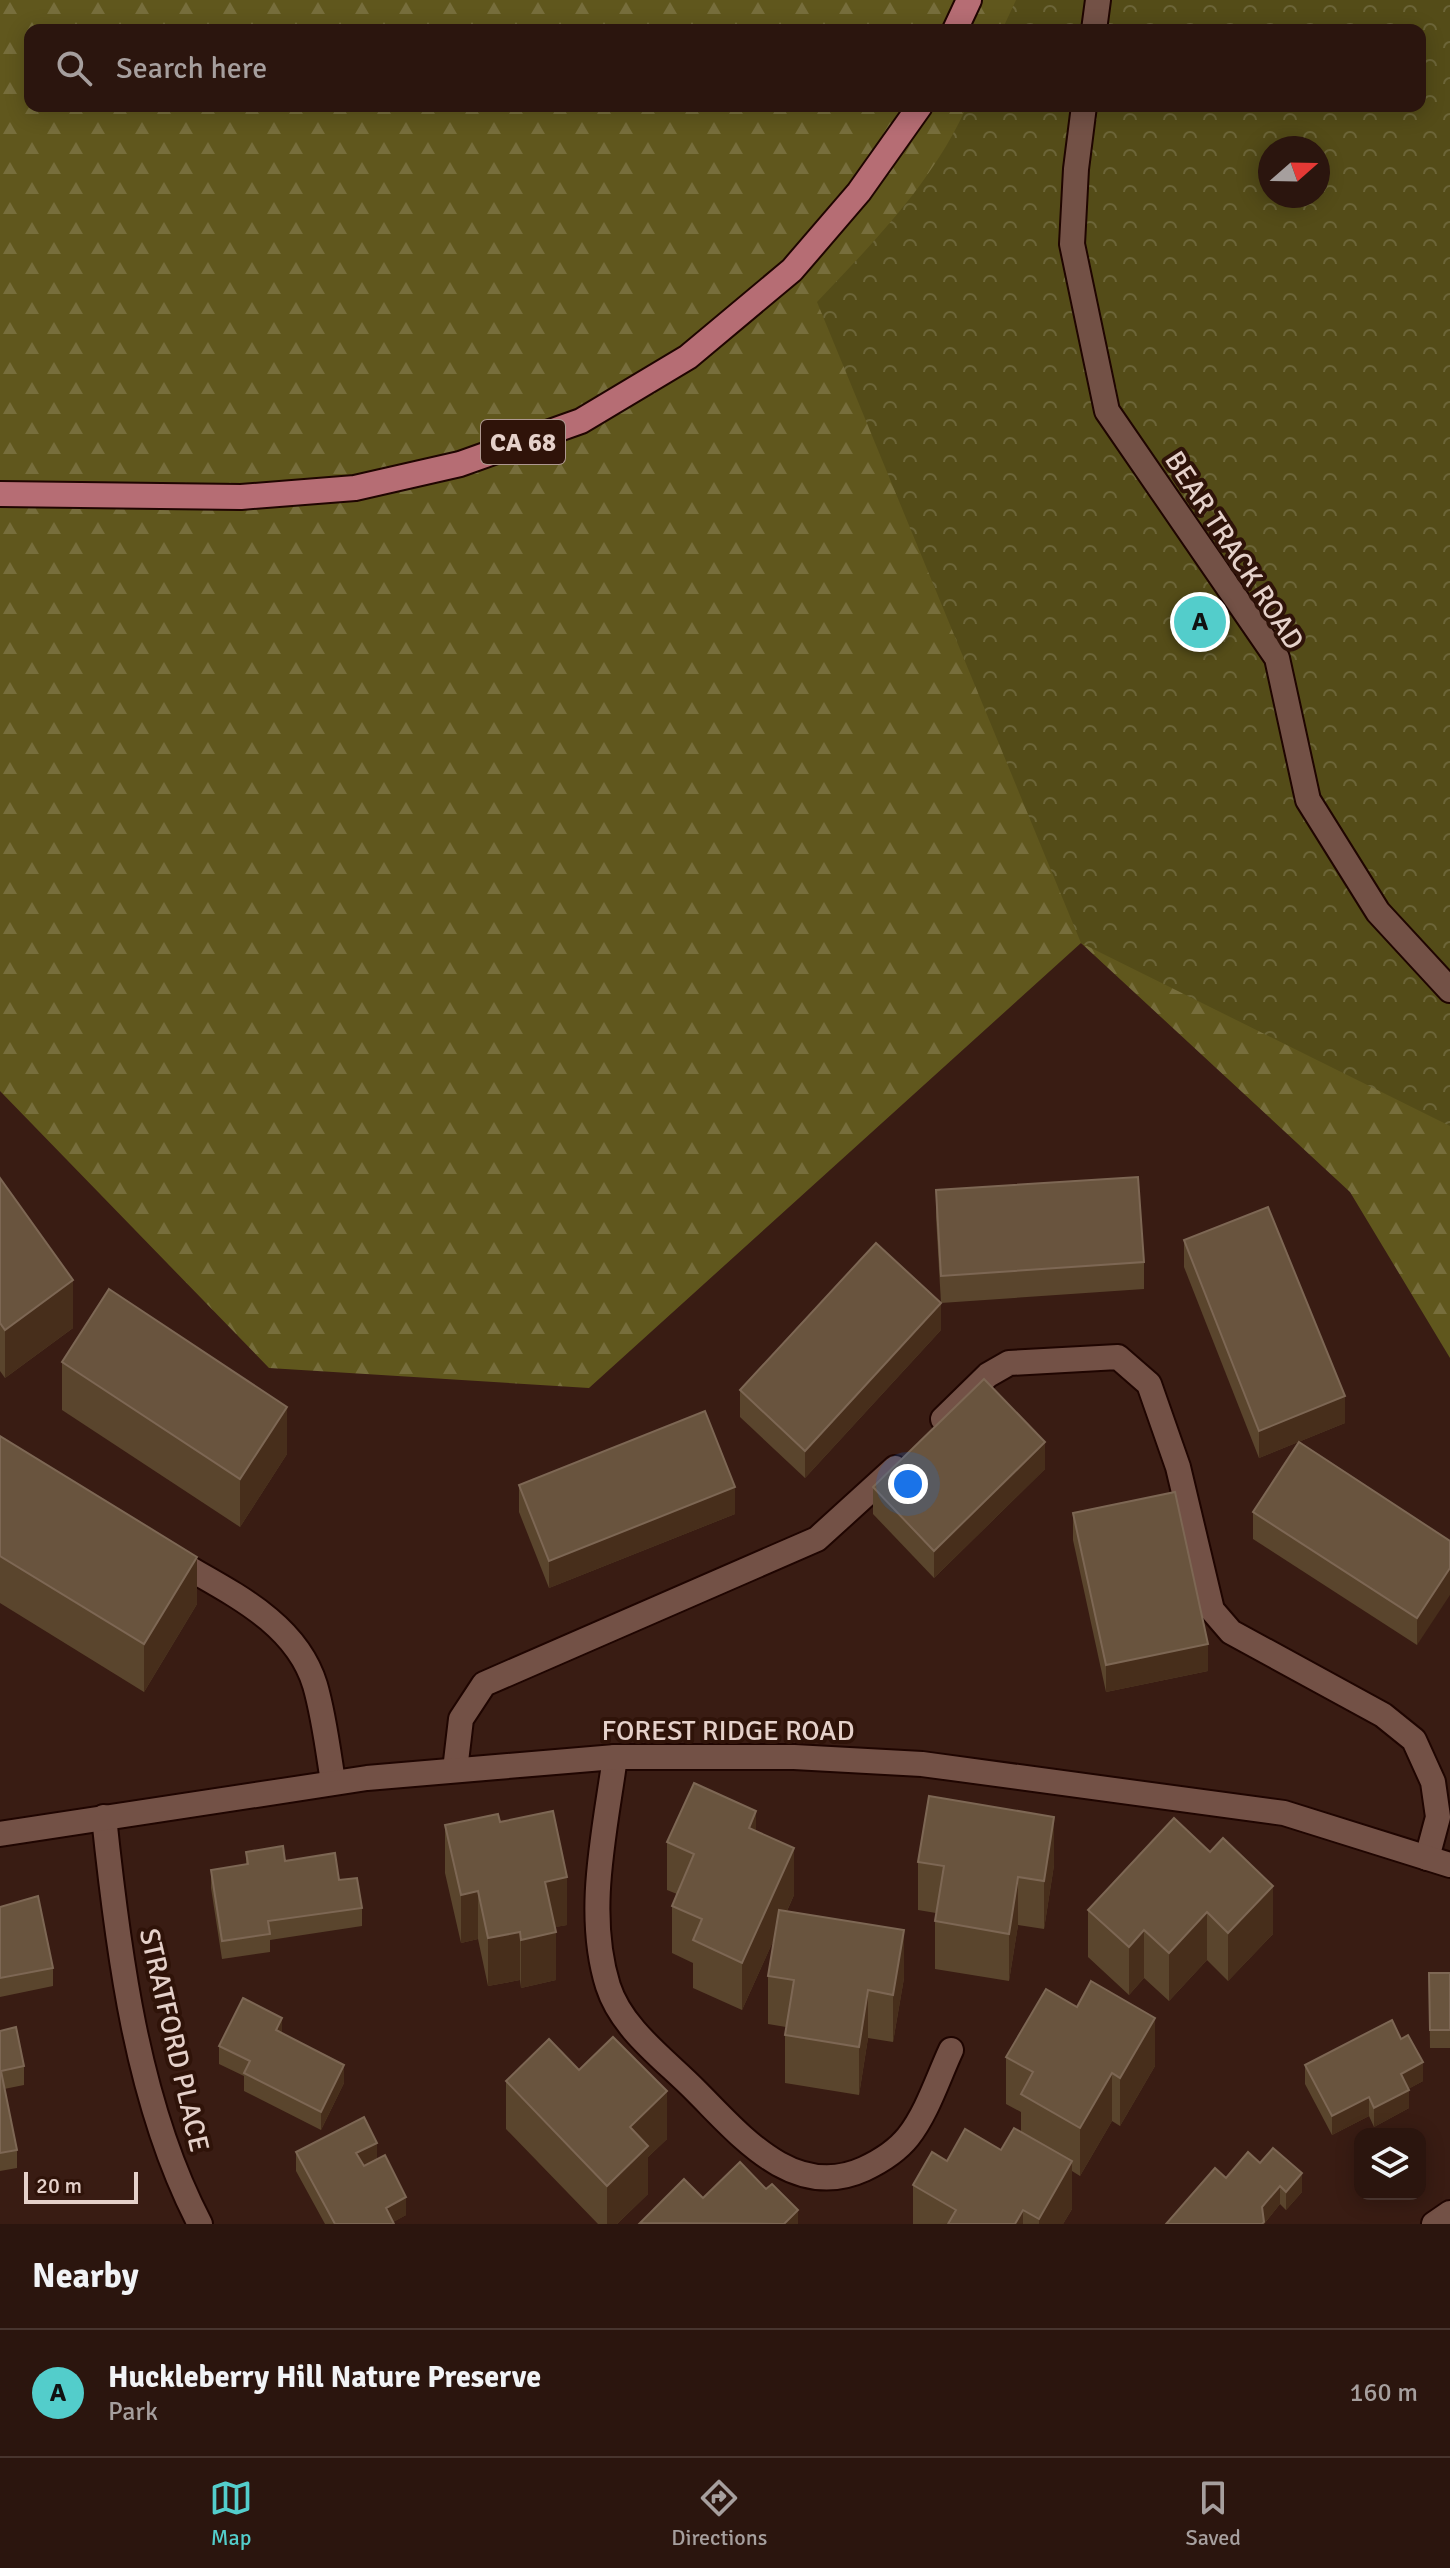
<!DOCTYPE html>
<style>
:root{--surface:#2b150e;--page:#37221c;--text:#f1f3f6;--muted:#a69f9e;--line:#47342e;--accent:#53cdcb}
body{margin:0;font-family:Signika,sans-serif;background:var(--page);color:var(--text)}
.controls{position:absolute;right:24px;bottom:24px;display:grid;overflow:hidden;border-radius:16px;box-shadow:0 4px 20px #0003}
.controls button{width:72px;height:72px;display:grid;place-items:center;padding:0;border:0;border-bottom:2px solid var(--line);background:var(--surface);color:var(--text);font:40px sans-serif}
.compass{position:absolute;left:1258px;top:136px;width:72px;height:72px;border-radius:50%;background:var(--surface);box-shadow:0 4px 20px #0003;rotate:70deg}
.scale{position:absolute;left:24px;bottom:20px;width:114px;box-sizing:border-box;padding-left:8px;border:4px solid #e5d1ca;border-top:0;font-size:22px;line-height:28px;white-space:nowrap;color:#e5d1ca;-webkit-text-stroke:6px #2f1309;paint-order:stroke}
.you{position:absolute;left:908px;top:1484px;width:28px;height:28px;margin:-20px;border:6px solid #fff;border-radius:50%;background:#1a73e8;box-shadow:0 0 0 12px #1a73e833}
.badge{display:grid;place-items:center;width:52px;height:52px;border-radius:50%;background:var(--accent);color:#111;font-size:26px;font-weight:700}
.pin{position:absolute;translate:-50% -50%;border:4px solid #fff;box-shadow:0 2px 8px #0006}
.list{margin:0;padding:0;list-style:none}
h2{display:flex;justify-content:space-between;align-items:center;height:104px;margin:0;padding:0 32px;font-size:34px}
h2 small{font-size:26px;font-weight:400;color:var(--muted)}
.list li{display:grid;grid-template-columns:52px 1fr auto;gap:24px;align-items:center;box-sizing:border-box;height:128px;padding:0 32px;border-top:2px solid var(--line)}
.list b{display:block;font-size:30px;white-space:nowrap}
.list p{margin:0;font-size:26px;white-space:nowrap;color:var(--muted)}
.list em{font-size:26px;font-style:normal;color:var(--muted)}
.icon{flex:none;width:44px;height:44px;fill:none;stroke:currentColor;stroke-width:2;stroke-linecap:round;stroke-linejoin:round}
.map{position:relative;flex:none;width:1450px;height:2224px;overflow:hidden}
.search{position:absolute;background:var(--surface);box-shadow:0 4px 20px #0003;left:24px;right:24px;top:24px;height:88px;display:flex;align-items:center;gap:20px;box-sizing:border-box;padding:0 28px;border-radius:16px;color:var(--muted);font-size:30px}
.sheet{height:232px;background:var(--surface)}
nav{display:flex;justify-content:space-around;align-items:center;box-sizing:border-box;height:112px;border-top:2px solid var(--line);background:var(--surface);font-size:22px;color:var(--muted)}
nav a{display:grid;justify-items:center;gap:4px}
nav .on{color:var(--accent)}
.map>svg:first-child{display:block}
.forest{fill:url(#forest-firs);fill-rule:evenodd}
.park{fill:url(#park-crowns);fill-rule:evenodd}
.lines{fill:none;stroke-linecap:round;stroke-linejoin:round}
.minor-casing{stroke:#1f0501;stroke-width:28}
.major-casing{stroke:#1f0501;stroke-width:28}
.minor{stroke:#735146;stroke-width:24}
.major{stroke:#b66d74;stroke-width:24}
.wall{fill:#5a452d}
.shaded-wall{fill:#472e1b}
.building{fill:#69543e;stroke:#7d6754;stroke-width:2}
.labels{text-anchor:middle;stroke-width:8;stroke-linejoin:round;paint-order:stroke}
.shield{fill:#2f1309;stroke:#ae9890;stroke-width:2}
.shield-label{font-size:26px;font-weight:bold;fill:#e5d1ca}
.street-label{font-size:28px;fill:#e5d1ca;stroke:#2f1309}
</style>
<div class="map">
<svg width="1450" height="2224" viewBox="0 0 1450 2224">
<defs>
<pattern id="forest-firs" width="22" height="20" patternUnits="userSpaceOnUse" patternTransform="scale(2)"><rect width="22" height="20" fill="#60571d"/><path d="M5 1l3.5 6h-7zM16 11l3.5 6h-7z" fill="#776e3c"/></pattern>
<pattern id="park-crowns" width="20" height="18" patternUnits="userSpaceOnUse" patternTransform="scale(2)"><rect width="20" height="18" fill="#544c18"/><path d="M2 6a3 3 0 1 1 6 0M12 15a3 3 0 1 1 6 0" fill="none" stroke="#6c6538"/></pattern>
</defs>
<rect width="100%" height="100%" fill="#391c13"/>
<!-- forest -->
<path class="forest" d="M0 0H1450V1358L1350 1192 1081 943 589 1388 269 1368 0 1091ZM30 30H1420V106H30ZM1270 148H1318V196H1270Z"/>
<!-- park -->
<path class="park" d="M1016 0H1450V1126L1081 943 817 302C874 242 933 182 967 106H1420V30H1002ZM1270 148H1318V196H1270Z"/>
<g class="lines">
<!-- minor casing -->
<g class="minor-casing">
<g id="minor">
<polyline points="1094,30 1098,0"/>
<polyline points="1084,106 1076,169 1072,244 1107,411 1277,658 1308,800 1378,912 1450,990"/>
<polyline points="943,1419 988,1375 1009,1363 1118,1357 1149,1384 1178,1467 1212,1610 1231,1632 1383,1715 1414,1740 1433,1782 1438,1817 1427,1858"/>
<path d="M170 1557C224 1590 295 1619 315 1685 324 1716 328 1750 333 1782"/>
<path d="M615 1757C605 1831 585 1913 608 1986 622 2030 666 2060 697 2092 741 2136 794 2201 864 2169 881 2161 896 2152 908 2137 927 2113 938 2078 951 2050"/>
<polyline points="455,1770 461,1719 484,1684 817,1539 895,1468"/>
<path d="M104 1817C118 1951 137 2104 200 2224"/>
<polyline points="0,1834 367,1778 615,1757 794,1757 922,1764 1284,1813 1450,1865"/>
<polyline points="1434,2224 1450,2213"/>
</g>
</g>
<!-- major casing -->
<g class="major-casing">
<g id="major">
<polyline points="955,30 969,0"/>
<polyline points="0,494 241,497 355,488 460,464 581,421 688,357 792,270 859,192 920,106"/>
</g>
</g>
<!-- minor -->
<use href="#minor" class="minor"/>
<!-- major -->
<use href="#major" class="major"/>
</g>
<!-- wall -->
<g class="wall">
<polygon points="0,1178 73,1328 5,1378 0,1371"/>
<polygon points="936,1190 1144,1262 1144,1289 941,1303 936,1217"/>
<polygon points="1184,1240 1345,1423 1259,1458 1184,1267"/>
<polygon points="941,1330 805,1478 740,1417 740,1390"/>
<polygon points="62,1362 287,1454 240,1527 62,1410"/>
<polygon points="0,1436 197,1604 144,1692 0,1603"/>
<polygon points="1045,1469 934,1578 873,1514 873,1487"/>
<polygon points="519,1485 735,1514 549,1588 519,1512"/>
<polygon points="1253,1512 1450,1541 1417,1645 1253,1539"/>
<polygon points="1073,1513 1208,1671 1106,1692 1073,1540"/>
<polygon points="1174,1818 1273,1934 1228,1981 1207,1960 1169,2001 1144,1978 1129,1995 1088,1957 1088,1910"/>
<polygon points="500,1822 567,1925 555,1927 556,1980 521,1988 520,1980 488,1986 478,1939 461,1943 445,1873 445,1825"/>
<polygon points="756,1831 794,1895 787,1911 904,1978 893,2042 868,2038 859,2095 785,2083 785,2035 786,2027 768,2024 768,1976 774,1939 742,2010 693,1988 693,1963 672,1953 672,1906 677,1894 667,1890 667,1842"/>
<polygon points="246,1852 285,1861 339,1880 362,1908 362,1926 270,1940 270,1952 222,1959 211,1888 211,1870 246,1864"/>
<polygon points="918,1862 1054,1865 1044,1929 1018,1925 1009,1981 935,1969 935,1921 936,1913 918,1910"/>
<polygon points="0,1907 53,1968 53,1986 0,1997"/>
<polygon points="1450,1938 1450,2048 1430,2048 1429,1973 1450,1973"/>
<polygon points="0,2031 24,2066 24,2085 4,2089 17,2150 17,2168 0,2171"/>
<polygon points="282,2033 344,2083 321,2130 244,2091 244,2076 219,2064 219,2046"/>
<polygon points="1006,2057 1155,2066 1120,2126 1112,2121 1080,2176 1072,2171 1072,2209 1063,2224 913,2224 913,2185 947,2161 1001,2150 1021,2132 1021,2112 1006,2104"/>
<polygon points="1305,2065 1423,2081 1408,2089 1409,2108 1374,2127 1369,2116 1332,2135 1305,2084"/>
<polygon points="579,2070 667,2139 648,2157 648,2194 617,2224 598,2224 506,2129 506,2081"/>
<polygon points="296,2152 377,2159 406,2215 393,2222 394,2224 325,2224 296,2171"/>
<polygon points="1260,2163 1302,2192 1286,2210 1280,2204 1264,2224 1226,2178"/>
</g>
<!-- shaded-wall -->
<g class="shaded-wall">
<polygon points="73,1280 73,1328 5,1378 5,1330"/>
<polygon points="941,1303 941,1330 805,1478 805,1451"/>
<polygon points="1345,1396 1345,1423 1259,1458 1259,1431"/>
<polygon points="287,1407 287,1454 240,1527 240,1479"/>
<polygon points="1045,1442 1045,1469 934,1578 934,1551"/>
<polygon points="735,1487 735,1514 549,1588 549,1561"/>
<polygon points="197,1557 197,1604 144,1692 144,1644"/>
<polygon points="1450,1568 1450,1595 1417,1645 1417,1618"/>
<polygon points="1208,1644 1208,1671 1106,1692 1106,1665"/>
<polygon points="756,1811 756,1859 749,1828"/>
<polygon points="1054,1817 1054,1865 1044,1929 1044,1881"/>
<polygon points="794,1848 794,1895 742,2010 742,1963"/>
<polygon points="567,1877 567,1925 545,1929 545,1882"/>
<polygon points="1018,1877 1018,1925 1009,1981 1009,1934"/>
<polygon points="1273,1886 1273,1934 1228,1981 1228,1933"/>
<polygon points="478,1891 478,1939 461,1943 461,1895"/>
<polygon points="1207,1912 1207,1960 1169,2001 1169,1953"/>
<polygon points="904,1930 904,1978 893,2042 893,1995"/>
<polygon points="1144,1930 1144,1978 1129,1995 1129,1947"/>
<polygon points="520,1932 520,1980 488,1986 488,1938"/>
<polygon points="556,1932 556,1980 521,1988 521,1940"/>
<polygon points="868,1990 868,2038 859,2095 859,2047"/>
<polygon points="282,2018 282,2036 276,2030"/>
<polygon points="1155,2018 1155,2066 1120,2126 1120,2078"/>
<polygon points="1423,2062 1423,2081 1401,2093 1401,2074"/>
<polygon points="344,2065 344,2083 321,2130 321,2112"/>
<polygon points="1112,2073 1112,2121 1080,2176 1080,2128"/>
<polygon points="1409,2090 1409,2108 1374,2127 1374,2108"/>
<polygon points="667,2091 667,2139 648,2157 648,2194 617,2224 607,2224 607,2186 630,2127"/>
<polygon points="1369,2097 1369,2116 1332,2135 1332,2116"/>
<polygon points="377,2143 377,2161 356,2172 356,2153"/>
<polygon points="1072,2161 1072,2209 1063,2224 1039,2224 1039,2219"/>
<polygon points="1302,2173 1302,2192 1286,2210 1286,2192"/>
<polygon points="1280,2186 1280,2204 1264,2224 1262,2224 1262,2207"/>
<polygon points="406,2197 406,2215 390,2224 386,2208"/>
<polygon points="798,2210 798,2224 784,2224"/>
<polygon points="1023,2210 1023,2224 1015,2224"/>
</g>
<!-- building -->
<g class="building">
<polygon points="1138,1177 1144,1262 941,1276 936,1190"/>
<polygon points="0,1178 73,1280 5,1330 0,1323"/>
<polygon points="1268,1207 1345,1396 1259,1431 1184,1240"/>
<polygon points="876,1243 941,1303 805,1451 740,1390"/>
<polygon points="109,1289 287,1407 240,1479 62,1362"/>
<polygon points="984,1379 1045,1442 934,1551 873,1487"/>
<polygon points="705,1411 735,1487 549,1561 519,1485"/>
<polygon points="0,1436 197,1557 144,1644 0,1556"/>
<polygon points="1299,1442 1450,1541 1450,1568 1417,1618 1253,1512"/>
<polygon points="1175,1492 1208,1644 1106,1665 1073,1513"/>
<polygon points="694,1783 756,1811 749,1828 794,1848 742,1963 693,1940 702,1919 672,1906 694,1854 667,1842"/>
<polygon points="929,1796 1054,1817 1044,1881 1018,1877 1009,1934 935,1921 944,1866 918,1862"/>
<polygon points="553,1811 567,1877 545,1882 556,1932 521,1940 520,1932 488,1938 478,1891 461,1895 445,1825 498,1814 500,1822"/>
<polygon points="1174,1818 1210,1852 1223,1838 1273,1886 1228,1933 1207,1912 1169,1953 1144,1930 1129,1947 1088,1910"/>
<polygon points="283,1846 285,1861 335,1853 339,1880 357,1878 362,1908 268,1921 270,1934 222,1941 211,1870 248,1864 246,1852"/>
<polygon points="38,1896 53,1968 0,1978 0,1907"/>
<polygon points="779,1910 904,1930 893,1995 868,1990 859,2047 785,2035 794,1980 768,1976"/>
<polygon points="1429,1973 1450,1973 1450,2030 1430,2030"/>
<polygon points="1091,1981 1155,2018 1120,2078 1112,2073 1080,2128 1021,2094 1033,2072 1006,2057 1046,1989 1077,2007"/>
<polygon points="243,1998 282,2018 276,2030 344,2065 321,2112 244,2073 250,2061 219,2046"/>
<polygon points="1392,2020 1401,2039 1408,2035 1423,2062 1401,2074 1409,2090 1374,2108 1369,2097 1332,2116 1305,2065"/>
<polygon points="16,2027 24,2066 1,2071 17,2150 0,2153 0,2031"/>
<polygon points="613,2037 667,2091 630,2127 648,2146 607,2186 506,2081 549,2039 579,2070"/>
<polygon points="364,2117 377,2143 356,2153 364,2166 385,2155 406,2197 386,2208 394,2224 335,2224 296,2152"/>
<polygon points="1014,2128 1072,2161 1039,2219 1023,2210 1015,2224 948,2224 956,2210 913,2185 932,2152 947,2161 965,2129 1001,2150"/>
<polygon points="1273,2148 1302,2173 1286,2192 1280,2186 1262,2207 1264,2222 1262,2224 1166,2224 1215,2168 1226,2178 1248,2152 1260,2163"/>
<polygon points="740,2162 766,2189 772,2184 798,2210 784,2224 640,2223 684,2179 703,2198"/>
</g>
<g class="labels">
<!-- shield labels -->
<rect class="shield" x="481" y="420" width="84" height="44" rx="6"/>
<g class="shield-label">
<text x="523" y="451">CA 68</text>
</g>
<!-- street labels -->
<g class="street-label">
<text transform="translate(1235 550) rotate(57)" y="10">BEAR TRACK ROAD</text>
<text x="728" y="1740">FOREST RIDGE ROAD</text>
<text transform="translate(175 2040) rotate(77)" y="10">STRATFORD PLACE</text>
</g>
</g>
</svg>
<div class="controls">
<button><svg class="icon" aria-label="layers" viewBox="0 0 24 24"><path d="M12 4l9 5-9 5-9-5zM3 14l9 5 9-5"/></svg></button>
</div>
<svg class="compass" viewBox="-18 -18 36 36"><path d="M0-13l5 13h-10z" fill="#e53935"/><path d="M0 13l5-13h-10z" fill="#a69f9e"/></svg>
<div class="scale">20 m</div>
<div class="you"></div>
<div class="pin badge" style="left:1200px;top:622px">A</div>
<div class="search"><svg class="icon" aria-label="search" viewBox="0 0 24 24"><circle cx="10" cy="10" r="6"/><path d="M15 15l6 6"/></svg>Search here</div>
</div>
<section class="sheet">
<h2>Nearby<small></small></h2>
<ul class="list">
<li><span class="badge">A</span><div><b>Huckleberry Hill Nature Preserve</b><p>Park</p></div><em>160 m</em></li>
</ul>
</section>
<nav>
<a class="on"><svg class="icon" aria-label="map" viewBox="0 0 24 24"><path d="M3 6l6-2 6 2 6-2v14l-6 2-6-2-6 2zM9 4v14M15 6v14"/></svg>Map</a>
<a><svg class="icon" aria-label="directions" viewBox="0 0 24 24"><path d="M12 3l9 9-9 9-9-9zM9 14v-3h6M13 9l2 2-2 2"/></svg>Directions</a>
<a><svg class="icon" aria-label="saved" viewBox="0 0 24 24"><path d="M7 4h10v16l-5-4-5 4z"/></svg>Saved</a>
</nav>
